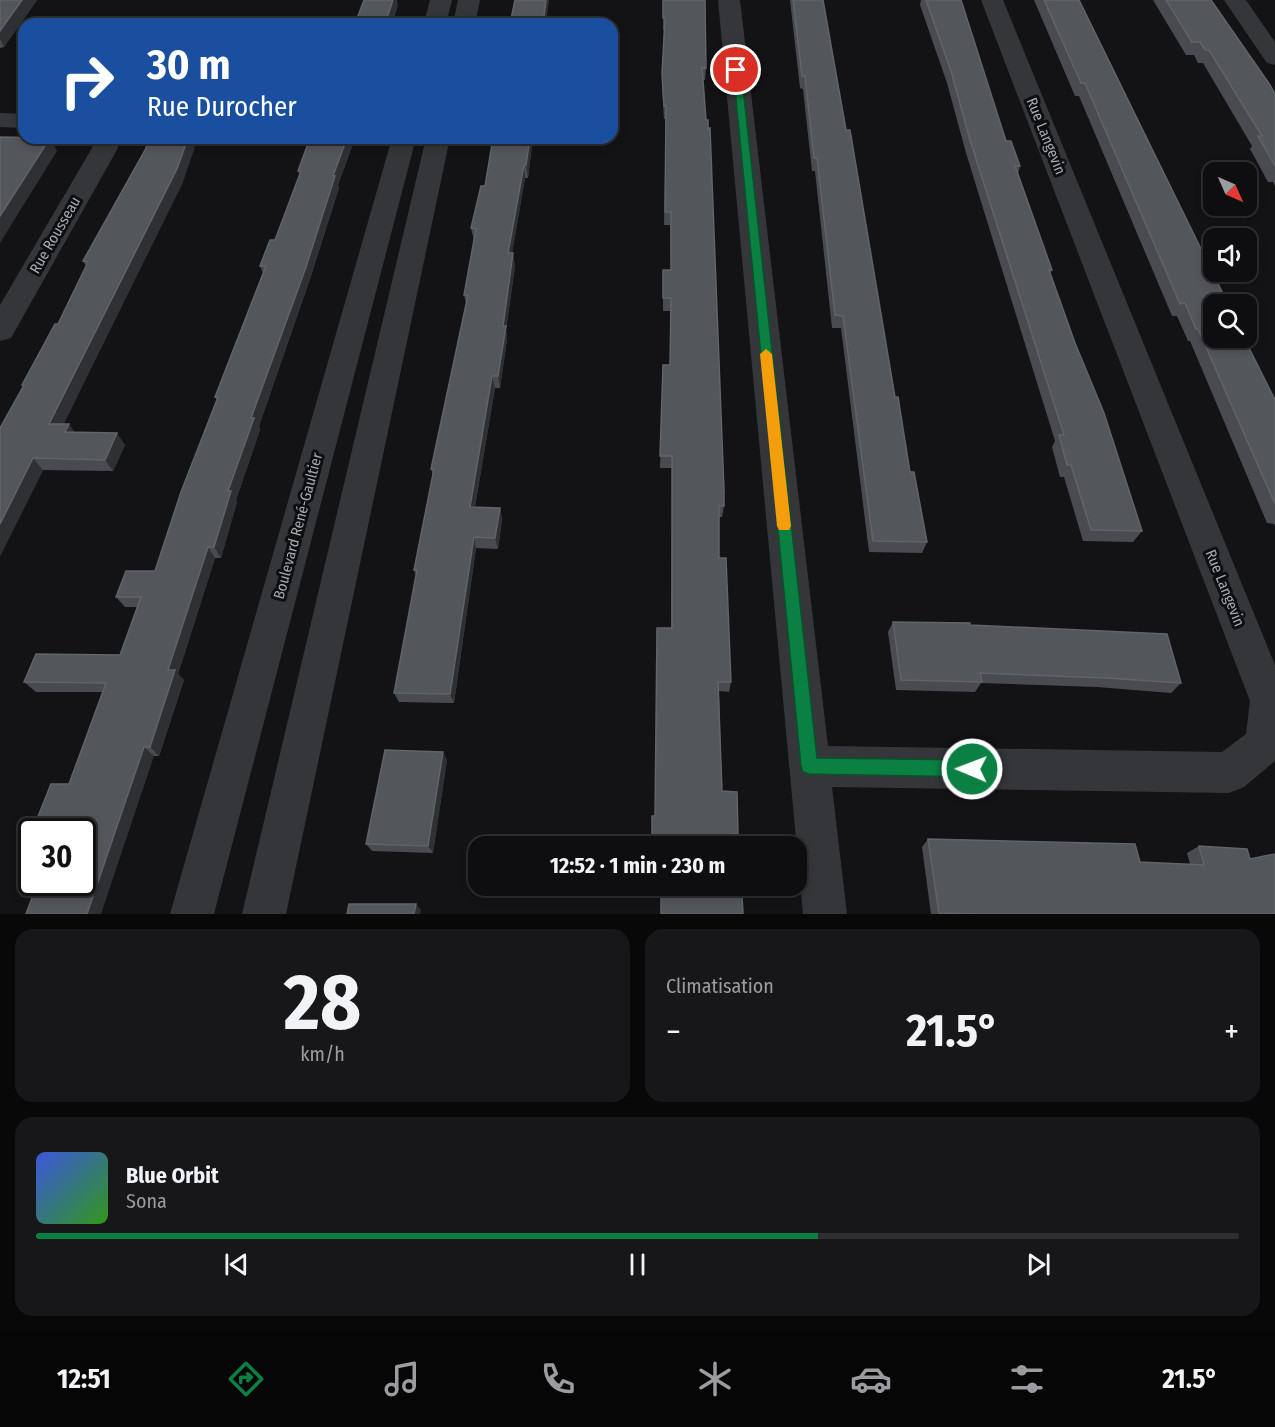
<!DOCTYPE html>
<html lang="fr">
<meta charset="utf-8">
<style>
:root{--surface:#0e0e10;--page:#171719;--text:#f1f3f6;--muted:#9b9c9f;--line:#2e2e30;--accent:#0b8043}
body{margin:0;font-family:"Fira Sans Condensed",sans-serif;background:var(--page);color:var(--text);height:100vh;display:flex;flex-direction:column;font-size:22px;white-space:nowrap}
*{box-sizing:border-box;margin:0}
p{font-size:20px;color:var(--muted)}
.icon{flex:none;width:33px;height:33px;fill:none;stroke:currentColor;stroke-width:2;stroke-linecap:round;stroke-linejoin:round}
.map{position:relative;height:914px;overflow:hidden}
.panel{display:flex;flex-direction:column;gap:15px;padding:15px;background:#080809;flex:1}
.panel>*{flex:none}
.banner{position:absolute;left:18px;top:18px;width:600px;height:126px;border-radius:18px;box-shadow:0 3px 9px #0003,0 0 0 2px var(--line);background:#1a4fa0;color:#fff;overflow:hidden}
.needle{width:39px;rotate:135deg}
.tools{position:absolute;left:1203px;top:162px;display:grid;gap:12px}
.tools a{display:grid;place-items:center;width:54px;height:54px;border-radius:12px;background:var(--surface);box-shadow:0 3px 9px #0003,0 0 0 2px var(--line);font-size:30px}
.speed{position:absolute;left:18px;top:818px;display:flex;gap:12px;font-size:30px;font-weight:700;text-align:center}
.speed>*{display:grid;place-content:center;width:78px;height:78px;border-radius:50%;background:var(--surface);box-shadow:0 3px 9px #0003,0 0 0 2px var(--line);line-height:1}
.speed .limit{border:3px solid #111;border-radius:9px;background:#fff;color:#111}
.pin{position:absolute;display:grid;place-items:center;width:51px;height:51px;color:#fff;margin:-26px;border:3px solid #fff;border-radius:50%;box-shadow:0 2px 6px #0007}
.me{position:absolute;width:66px;margin:-33px;rotate:271deg;stroke-linejoin:round;filter:drop-shadow(0 0 4px #0008)}
.turn{display:flex;align-items:center;gap:21px;height:126px;padding:0 30px;font-size:27px}
.turn .icon{width:78px;height:78px;stroke-width:2.5}
.turn b{display:block;font-size:42px;line-height:51px}
.big{font-size:45px;font-weight:700;line-height:1.1}
.panel .widget{flex:1;display:flex;flex-direction:column;justify-content:center;gap:9px;min-width:0;padding:0 21px;border-radius:18px;background:var(--page)}
.panel .dial{align-items:center;gap:0}
.dial b{font-size:78px;line-height:1}
.song{display:flex;align-items:center;gap:18px}
.cover{width:72px;height:72px;border-radius:9px;background:linear-gradient(135deg,hsl(230 70% 55%),hsl(110 70% 35%))}
.played{height:6px;border-radius:3px;background:linear-gradient(90deg,var(--accent) 65%,var(--line) 65%)}
.keys{display:flex;justify-content:space-around;direction:ltr}
.heat{display:flex;justify-content:space-between;align-items:center;font-size:33px;direction:ltr}
.panel .tiles{flex:1;display:grid;gap:15px;grid-template-columns:1fr 1fr}
.widget:last-child{grid-column:span 2}
.trip{position:absolute;left:468px;top:836px;width:339px;height:60px;border-radius:18px;background:var(--surface);box-shadow:0 3px 9px #0003,0 0 0 2px var(--line);font-weight:700;line-height:60px;text-align:center}
.menu{display:flex;height:96px;justify-content:space-around;align-items:center;background:#060606;color:var(--muted)}
.menu .icon{width:42px;height:42px}
.menu .selected{color:var(--accent)}
.menu b{font-size:27px;color:var(--text)}
.map>svg:first-child{display:block}
</style>
<div class="map">
<svg width="1275" height="914" viewBox="0 0 1275 914">
<rect width="100%" height="100%" fill="#131315"/>
<g fill="none" stroke-linecap="round" stroke-linejoin="round">
<path fill="#353639" fill-rule="evenodd" d="M 430,0 L 452,0 L 446,24 L 424,24 Z
M 458,0 L 480,0 L 475,24 L 453,24 Z
M 718,0 L 740,0 L 828,746 L 1222,752 L 1246,734 L 1250,701 L 981,0 L 1003,0 L 1275,665 L 1275,761 L 1244,787 L 1229,793 L 832,787 L 847,914 L 803,914 Z
M 1224,0 L 1246,0 L 1275,42 L 1275,65 L 1267,63 Z
M 0,113 L 24,114 L 24,128 L 0,127 Z
M 93,138 L 117,138 L 118,148 L 11,338 L 0,341 L 0,305 L 92,148 Z
M 392,138 L 416,138 L 214,914 L 170,914 Z
M 426,138 L 450,138 L 286,914 L 242,914 Z"/>
</g>
<path fill="#494b50" d="M 0,0 L 37,0 L 4,47 L 0,48 Z
M 515,0 L 546,24 L 511,24 L 511,19 Z
M 663,0 L 706,68 L 705,80 L 703,80 L 724,506 L 722,517 L 719,517 L 719,558 L 731,682 L 729,692 L 719,691 L 722,791 L 738,834 L 736,841 L 731,841 L 655,816 L 671,628 L 672,468 L 660,468 L 663,365 L 670,365 L 670,311 L 663,311 L 663,270 L 671,270 L 670,225 L 664,225 L 666,119 L 664,119 L 662,87 L 664,30 L 663,30 Z
M 790,0 L 823,0 L 895,397 L 910,472 L 927,542 L 922,553 L 869,552 L 841,328 L 832,328 L 815,171 L 812,171 L 803,89 L 800,88 Z
M 921,0 L 961,0 L 1006,141 L 1020,166 L 1018,174 L 1052,270 L 1050,274 L 1142,531 L 1133,542 L 1083,541 L 1064,477 L 1060,477 L 1052,447 L 1055,441 L 966,153 L 947,83 L 920,5 Z
M 1034,0 L 1079,0 L 1275,400 L 1275,526 L 1274,524 L 1267,523 L 1190,341 L 1188,341 L 1177,316 L 1172,316 L 1079,96 L 1075,96 Z
M 1153,0 L 1211,0 L 1275,94 L 1275,186 L 1273,182 L 1268,182 L 1250,149 L 1252,146 L 1203,63 L 1198,63 L 1194,55 L 1186,55 Z
M 310,138 L 355,138 L 338,185 L 339,188 L 310,279 L 259,426 L 260,430 L 236,500 L 237,502 L 221,558 L 215,558 L 178,674 L 184,680 L 159,756 L 154,756 L 82,831 L 46,831 L 35,824 L 69,784 L 103,692 L 36,692 L 24,682 L 120,655 L 137,607 L 125,607 L 116,597 L 155,571 L 217,400 L 215,397 L 263,273 L 260,266 L 275,240 L 300,175 L 298,171 Z
M 493,138 L 532,138 L 532,145 L 528,178 L 525,178 L 512,253 L 515,266 L 506,330 L 507,339 L 500,388 L 495,388 L 475,507 L 500,508 L 502,519 L 498,549 L 476,548 L 454,703 L 399,702 L 394,693 L 416,576 L 414,570 L 433,476 L 431,469 L 466,303 L 464,295 L 474,241 L 471,228 L 485,186 Z
M 183,182 L 63,424 L 69,424 L 74,432 L 125,445 L 113,471 L 43,470 L 0,556 L 0,428 L 23,387 L 22,385 L 58,324 L 86,266 L 83,261 Z
M 893,622 L 970,625 L 1181,683 L 1171,693 L 1097,687 L 981,683 L 975,692 L 896,690 L 888,632 Z
M 447,760 L 433,853 L 372,851 L 366,844 Z
M 928,839 L 1140,862 L 1190,864 L 1187,853 L 1199,846 L 1250,859 L 1275,914 L 931,914 L 922,847 Z"/>
<path fill="#2f3034" d="M 22,0 L 37,0 L 4,47 L 0,39 L 0,31 Z
M 393,0 L 397,0 L 398,6 L 392,24 L 385,24 Z
M 546,0 L 549,0 L 546,24 L 543,24 Z
M 50,138 L 57,151 L 0,243 L 0,216 Z
M 188,138 L 198,138 L 183,182 L 58,436 L 49,424 Z
M 347,138 L 355,138 L 338,185 L 339,188 L 310,279 L 259,426 L 260,430 L 236,500 L 237,502 L 221,558 L 214,547 L 228,491 L 251,418 L 333,176 Z
M 530,138 L 532,138 L 532,145 L 528,178 L 526,165 Z
M 524,165 L 525,178 L 510,266 L 508,253 Z
M 513,253 L 515,266 L 506,330 L 507,339 L 500,388 L 498,376 L 503,326 Z
M 492,376 L 495,388 L 473,518 L 470,507 Z
M 69,424 L 77,436 L 65,432 Z
M 117,433 L 125,445 L 113,471 L 105,460 Z
M 33,458 L 43,470 L 0,556 L 0,524 Z
M 500,508 L 502,519 L 498,549 L 495,538 Z
M 474,537 L 476,548 L 454,703 L 450,694 Z
M 208,547 L 215,558 L 178,674 L 184,680 L 159,756 L 150,747 L 168,670 Z
M 144,747 L 154,756 L 101,914 L 87,914 Z
M 443,752 L 447,760 L 433,853 L 428,846 Z
M 416,904 L 421,910 L 420,914 L 414,914 Z"/>
<path fill="#53565a" stroke="#606368" stroke-width="1.5" d="M 0,0 L 22,0 L 0,31 Z
M 364,0 L 393,0 L 385,24 L 355,24 Z
M 515,0 L 546,0 L 543,24 L 515,24 L 516,19 L 511,19 Z
M 663,0 L 705,0 L 706,68 L 702,67 L 706,120 L 708,120 L 708,129 L 710,128 L 724,491 L 724,506 L 719,506 L 719,558 L 726,558 L 731,682 L 718,682 L 722,791 L 737,792 L 738,834 L 731,834 L 731,846 L 652,846 L 652,816 L 655,816 L 657,628 L 672,628 L 672,456 L 660,456 L 663,365 L 670,365 L 671,298 L 663,298 L 663,270 L 671,270 L 671,212 L 665,212 L 666,106 L 664,106 L 662,74 L 665,18 L 663,18 Z
M 793,0 L 823,0 L 846,130 L 850,130 L 895,397 L 898,397 L 910,472 L 914,472 L 927,542 L 873,541 L 843,316 L 835,315 L 817,158 L 814,158 L 805,76 L 802,76 Z
M 926,0 L 961,0 L 1006,141 L 1011,141 L 1020,166 L 1015,166 L 1052,270 L 1049,270 L 1075,343 L 1104,413 L 1142,531 L 1091,530 L 1071,465 L 1067,465 L 1059,435 L 1064,435 L 970,140 L 951,71 Z
M 1044,0 L 1079,0 L 1228,304 L 1214,304 L 1214,338 L 1244,338 L 1275,400 L 1275,504 L 1198,329 L 1196,329 L 1185,303 L 1180,304 L 1085,83 L 1081,83 Z
M 1166,0 L 1211,0 L 1270,85 L 1275,94 L 1275,166 L 1258,136 L 1262,136 L 1209,50 L 1205,50 L 1200,42 L 1192,42 Z
M 0,137 L 50,138 L 0,216 Z
M 150,138 L 188,138 L 177,169 L 49,424 L 69,424 L 65,432 L 117,433 L 105,460 L 33,458 L 0,524 L 0,428 L 24,385 L 22,385 L 55,324 L 58,324 L 88,262 L 83,261 L 145,150 Z
M 310,138 L 347,138 L 333,176 L 335,176 L 306,267 L 251,418 L 254,418 L 228,491 L 231,491 L 214,547 L 208,547 L 168,670 L 175,670 L 150,747 L 144,747 L 87,914 L 26,914 L 38,882 L 82,882 L 82,831 L 57,831 L 59,826 L 35,824 L 51,784 L 69,784 L 106,683 L 24,682 L 36,654 L 120,655 L 141,597 L 116,597 L 126,571 L 155,571 L 181,492 L 218,397 L 215,397 L 266,266 L 260,266 L 270,240 L 275,240 L 301,171 L 298,171 Z
M 493,138 L 530,138 L 526,165 L 524,165 L 508,253 L 513,253 L 503,326 L 506,326 L 498,376 L 492,376 L 470,507 L 500,508 L 495,538 L 474,537 L 450,694 L 394,693 L 417,570 L 414,570 L 434,469 L 431,469 L 468,295 L 464,295 L 476,229 L 471,228 L 481,186 L 485,186 Z
M 893,622 L 970,623 L 970,625 L 1167,634 L 1181,683 L 1106,678 L 980,673 L 982,682 L 901,680 Z
M 385,750 L 443,752 L 428,846 L 366,844 Z
M 928,839 L 1135,844 L 1140,862 L 1204,865 L 1199,846 L 1247,849 L 1250,859 L 1275,854 L 1275,914 L 983,914 L 939,913 Z
M 661,885 L 732,885 L 732,894 L 742,895 L 743,914 L 661,914 Z
M 349,904 L 416,904 L 414,914 L 347,914 Z"/>
<path fill="#0b8043" stroke="#07532c" stroke-width="1.5" d="M 733,68 L 741,70 L 817,758 L 972,760 L 978,763 L 981,769 L 978,775 L 972,777 L 809,774 L 803,772 L 801,766 Z"/>
<path fill="#f59e0b" d="M 766,349 L 772,354 L 791,526 L 789,530 L 779,530 L 777,526 L 760,354 Z"/>
<g text-anchor="middle" stroke-width="6" stroke-linejoin="round" paint-order="stroke">
<g font-size="15" fill="#a6abb4" stroke="#0e0e10">
<text transform="translate(1046 136) rotate(68)" y="5">Rue Langevin</text>
<text transform="translate(55 235) rotate(-60)" y="5">Rue Rousseau</text>
<text transform="translate(298 526) rotate(-75)" y="5">Boulevard René-Gaultier</text>
<text transform="translate(1225 588) rotate(68)" y="5">Rue Langevin</text>
</g>
</g>
</svg>
<div class="tools">
<a><svg class="needle" viewBox="-14 -14 28 28"><path d="M0-13l5 13h-10z" fill="#e53935"/><path d="M0 13l5-13h-10z" fill="#9b9c9f"/></svg></a>
<a><svg class="icon" aria-label="sound" viewBox="0 0 24 24"><path d="M4 9h4l5-4v14l-5-4H4zM17 9q2 3 0 6"/></svg></a>
<a><svg class="icon" aria-label="search" viewBox="0 0 24 24"><circle cx="10" cy="10" r="6"/><path d="M15 15l6 6"/></svg></a>
</div>
<div class="speed"><div class="limit">30</div></div>
<div class="pin" style="left:736px;top:70px;background:#d93025"><svg class="icon" aria-label="arrive" viewBox="0 0 24 24"><path d="M6 21V4h12l-3 4 3 4H6"/></svg></div>
<svg class="me" style="left:972px;top:769px" viewBox="-20 -20 40 40"><circle r="17" fill="#0b8043" stroke="#fff" stroke-width="3"/><path d="M0-11L8 9 0 5-8 9z" fill="#fff"/></svg>
<div class="trip">12:52 · 1 min · 230 m</div>
<div class="banner">
<div class="turn"><svg class="icon" aria-label="right" viewBox="0 0 24 24"><path d="M7 20v-9h11M14 6l5 5-5 5"/></svg><div><b>30 m</b>Rue Durocher</div></div>
</div>
</div>
<section class="panel">
<div class="tiles">
<div class="widget dial"><b>28</b><p>km/h</p></div>
<div class="widget"><p>Climatisation</p>
<div class="heat"><a>−</a><b class="big">21.5°</b><a>+</a></div>
</div>
<div class="widget">
<div class="song"><i class="cover"></i><div><b>Blue Orbit</b><p>Sona</p></div></div>
<div class="played"></div>
<div class="keys"><svg class="icon" aria-label="previous" viewBox="0 0 24 24"><path d="M18 5L8 12l10 7zM5 5v14"/></svg><svg class="icon" aria-label="pause" viewBox="0 0 24 24"><path d="M8 5v14M16 5v14"/></svg><svg class="icon" aria-label="next" viewBox="0 0 24 24"><path d="M6 5l10 7-10 7zM19 5v14"/></svg></div>
</div>
</div>
</section>
<nav class="menu">
<b>12:51</b>
<svg class="icon selected" aria-label="directions" viewBox="0 0 24 24"><path d="M12 3l9 9-9 9-9-9zM9 14v-3h6M13 9l2 2-2 2"/></svg>
<svg class="icon" aria-label="music" viewBox="0 0 24 24"><path d="M9 18V5l10-2v13"/><circle cx="6" cy="18" r="3"/><circle cx="16" cy="16" r="3"/></svg>
<svg class="icon" aria-label="phone" viewBox="0 0 24 24"><path d="M5 4h4l2 5-3 2q2 4 5 5l2-3 5 2v4C11 20 4 13 5 4z"/></svg>
<svg class="icon" aria-label="climate" viewBox="0 0 24 24"><path d="M12 3v18M4 7l16 10M4 17L20 7"/></svg>
<svg class="icon" aria-label="car" viewBox="0 0 24 24"><path d="M5 17H2v-5l4-1 3-4h7l3 4 3 1v5h-3M9 17h6M6 11h13"/><circle cx="7" cy="17" r="2"/><circle cx="17" cy="17" r="2"/></svg>
<svg class="icon" aria-label="filters" viewBox="0 0 24 24"><path d="M4 7h16M4 17h16"/><circle cx="9" cy="7" r="2"/><circle cx="15" cy="17" r="2"/></svg>
<b>21.5°</b>
</nav>
